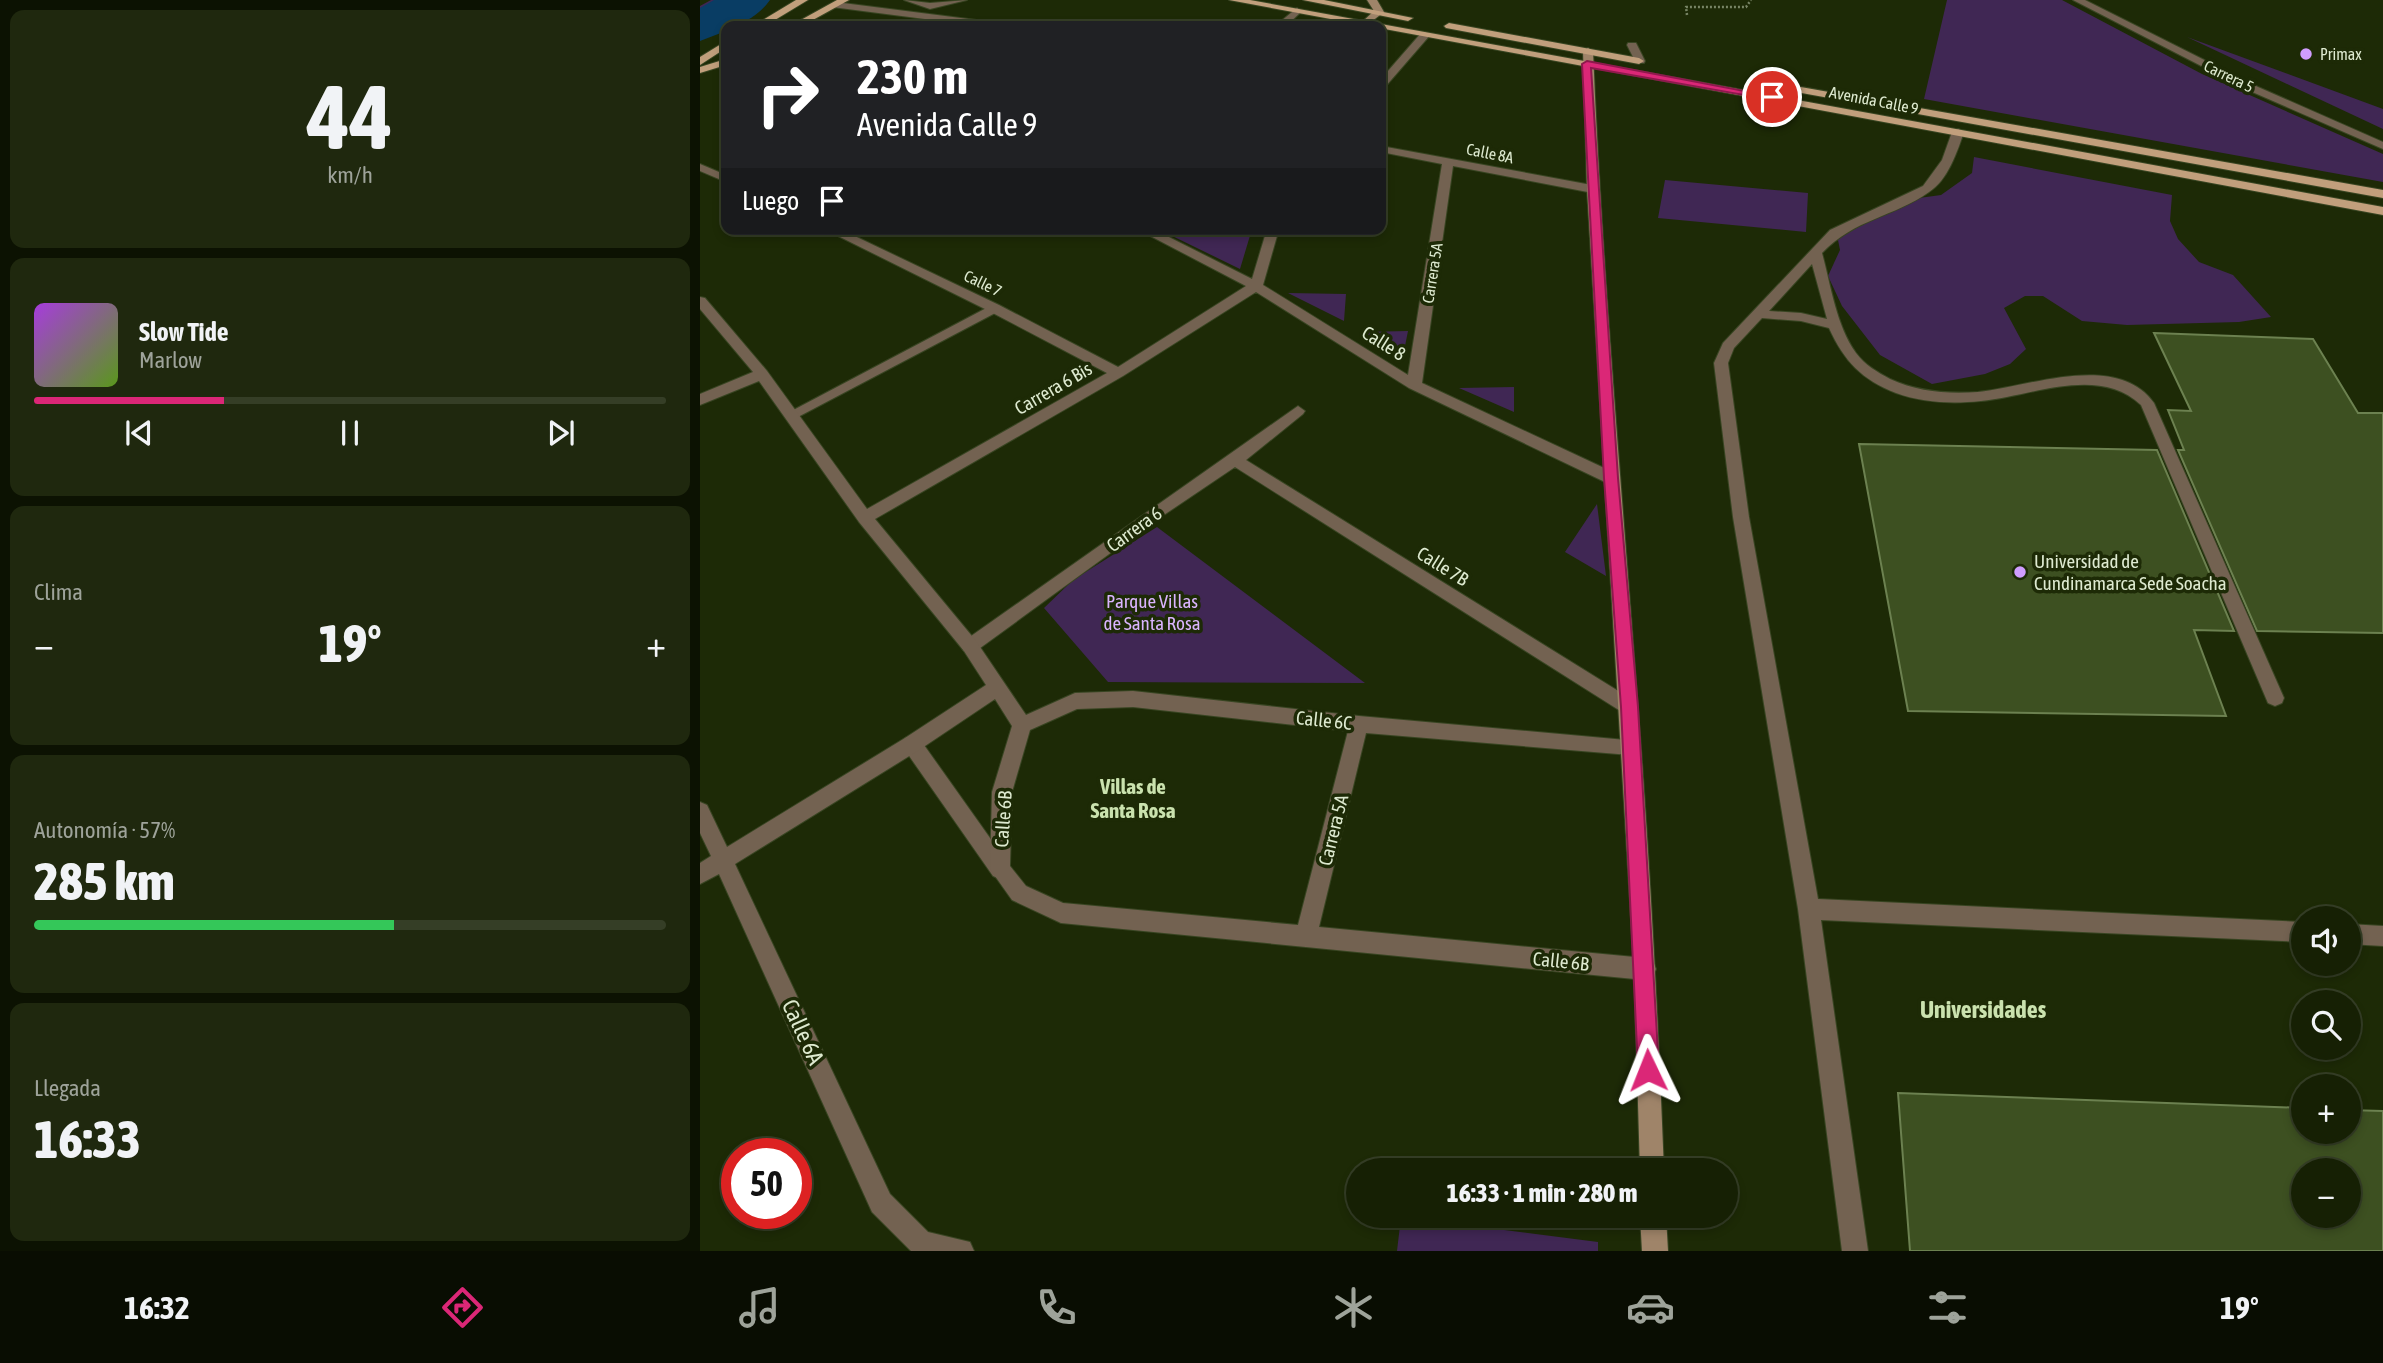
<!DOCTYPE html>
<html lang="es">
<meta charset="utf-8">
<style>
:root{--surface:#162004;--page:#1f280e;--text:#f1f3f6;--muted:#9ea39a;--line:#353e26;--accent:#db2777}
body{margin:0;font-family:"Asap Condensed",sans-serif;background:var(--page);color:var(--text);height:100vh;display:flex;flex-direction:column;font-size:26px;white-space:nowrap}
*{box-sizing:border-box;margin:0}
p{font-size:23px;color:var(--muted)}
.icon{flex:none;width:38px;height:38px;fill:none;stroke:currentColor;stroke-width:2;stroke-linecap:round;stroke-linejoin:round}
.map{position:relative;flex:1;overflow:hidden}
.panel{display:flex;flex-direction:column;gap:10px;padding:10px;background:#0c1202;width:700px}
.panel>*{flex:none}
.guide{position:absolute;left:21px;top:21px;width:665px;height:214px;border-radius:14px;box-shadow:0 4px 10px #0003,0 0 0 2px var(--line);background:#202124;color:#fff;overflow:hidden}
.tools{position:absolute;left:1591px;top:906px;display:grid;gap:14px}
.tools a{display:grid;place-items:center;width:70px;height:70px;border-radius:50%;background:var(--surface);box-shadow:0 4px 10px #0003,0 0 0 2px var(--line);font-size:35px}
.speed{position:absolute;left:21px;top:1138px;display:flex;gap:14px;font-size:35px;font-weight:700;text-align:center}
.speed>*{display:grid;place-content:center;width:91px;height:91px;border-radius:50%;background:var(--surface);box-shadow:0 4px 10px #0003,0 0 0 2px var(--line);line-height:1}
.speed .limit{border:10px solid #d22;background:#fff;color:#111}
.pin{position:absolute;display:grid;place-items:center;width:60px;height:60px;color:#fff;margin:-30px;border:4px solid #fff;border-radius:50%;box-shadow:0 2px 7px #0007}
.me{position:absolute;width:77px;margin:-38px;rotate:358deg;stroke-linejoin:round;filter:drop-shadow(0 0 5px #0008)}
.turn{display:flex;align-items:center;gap:24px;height:147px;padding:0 21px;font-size:32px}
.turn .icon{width:91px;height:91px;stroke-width:2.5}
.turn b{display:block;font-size:49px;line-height:60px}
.then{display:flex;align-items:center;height:66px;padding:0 21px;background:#0003;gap:14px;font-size:26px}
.big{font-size:52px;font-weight:800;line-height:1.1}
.panel .widget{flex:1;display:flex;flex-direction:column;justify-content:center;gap:10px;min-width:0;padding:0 24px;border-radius:14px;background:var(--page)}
.panel .dial{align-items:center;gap:0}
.dial b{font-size:91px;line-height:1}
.song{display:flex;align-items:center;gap:21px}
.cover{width:84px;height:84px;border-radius:10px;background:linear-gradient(135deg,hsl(280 70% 55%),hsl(90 70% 35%))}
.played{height:7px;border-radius:4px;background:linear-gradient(90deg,var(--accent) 30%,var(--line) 30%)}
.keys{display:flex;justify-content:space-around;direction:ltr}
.heat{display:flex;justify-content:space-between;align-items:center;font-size:38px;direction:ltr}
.charge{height:10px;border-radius:5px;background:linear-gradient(90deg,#34c759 57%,var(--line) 0)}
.trip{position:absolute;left:646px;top:1158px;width:392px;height:70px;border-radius:35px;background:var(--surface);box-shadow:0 4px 10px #0003,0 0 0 2px var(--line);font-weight:800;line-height:70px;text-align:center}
.dock{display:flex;height:112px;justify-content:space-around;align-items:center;background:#090d02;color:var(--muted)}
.dock .icon{width:49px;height:49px}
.dock .current{color:var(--accent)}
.dock b{font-size:32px;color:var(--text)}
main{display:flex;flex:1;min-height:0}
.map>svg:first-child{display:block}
</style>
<main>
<section class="panel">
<div class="widget dial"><b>44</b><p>km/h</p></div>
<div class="widget">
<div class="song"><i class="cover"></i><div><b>Slow Tide</b><p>Marlow</p></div></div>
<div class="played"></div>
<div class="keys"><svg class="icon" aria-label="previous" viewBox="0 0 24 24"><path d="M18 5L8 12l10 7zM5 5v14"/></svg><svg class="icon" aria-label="pause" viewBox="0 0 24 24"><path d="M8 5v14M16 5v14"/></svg><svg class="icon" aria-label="next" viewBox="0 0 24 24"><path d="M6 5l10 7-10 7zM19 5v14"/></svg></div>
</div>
<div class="widget"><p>Clima</p>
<div class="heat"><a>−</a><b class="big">19°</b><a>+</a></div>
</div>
<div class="widget"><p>Autonomía · 57%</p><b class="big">285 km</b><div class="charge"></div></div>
<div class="widget"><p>Llegada</p><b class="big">16:33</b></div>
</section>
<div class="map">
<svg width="1683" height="1251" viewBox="0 0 1683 1251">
<rect width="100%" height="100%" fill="#1d2a06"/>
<path fill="#402754" d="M 11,0 L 67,0 L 0,39 L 0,6 Z
M 1247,0 L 1362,0 L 1502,74 L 1683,154 L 1683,182 L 1224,99 Z
M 1487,37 L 1683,109 L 1683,129 Z
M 1274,157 L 1472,195 L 1470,221 L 1478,239 L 1499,262 L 1533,275 L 1571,317 L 1539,322 L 1427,325 L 1382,321 L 1343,296 L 1325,296 L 1304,308 L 1326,349 L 1310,364 L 1285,374 L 1232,384 L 1180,355 L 1142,306 L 1128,276 L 1140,250 L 1137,235 L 1219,198 L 1241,195 L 1272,173 Z
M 965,180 L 1108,193 L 1106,232 L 958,218 Z
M 458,229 L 552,229 L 540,269 Z
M 588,293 L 646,294 L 644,321 Z
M 708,331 L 703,356 L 662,332 Z
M 814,387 L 814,412 L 759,388 Z
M 897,504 L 906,576 L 865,552 Z
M 457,527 L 665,683 L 408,682 L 344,608 L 373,580 Z
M 701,1217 L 898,1242 L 898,1251 L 697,1251 Z"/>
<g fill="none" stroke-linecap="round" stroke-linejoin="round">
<path fill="#093d64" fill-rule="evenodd" d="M 14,0 L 70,0 C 61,13 43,26 26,26 L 26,31 L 0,41 L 0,8 Z"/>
</g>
<path fill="#3d5021" stroke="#6c8150" stroke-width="2" fill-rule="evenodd" d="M 1454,333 L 1613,339 L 1658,413 L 1683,413 L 1683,633 L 1557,631 L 1478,450 L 1484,450 L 1468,410 L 1491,411 Z
M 1159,444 L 1457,450 L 1534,631 L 1494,630 L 1526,716 L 1208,711 Z
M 1198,1093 L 1603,1108 L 1603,1132 L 1648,1132 L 1648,1110 L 1683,1111 L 1683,1251 L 1210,1251 ZM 1603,1171 L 1648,1171 L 1648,1216 L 1603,1216 Z"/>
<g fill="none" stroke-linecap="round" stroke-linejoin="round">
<g stroke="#384522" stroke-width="2">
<path id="service" d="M 204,0 L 230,3 L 267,0 L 230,9 Z
M 135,2 L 300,23 L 305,26 L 279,26 L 132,7 L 130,5 Z
M 928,43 L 936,43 L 945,61 L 944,63 L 936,63 L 927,45 Z
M 1258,129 L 1264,132 C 1257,152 1248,180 1229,192 C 1194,217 1154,219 1122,253 C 1131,286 1136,325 1156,353 C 1165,365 1177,372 1190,379 C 1218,392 1247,394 1278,392 C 1329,387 1417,351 1454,403 L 1584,698 L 1582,703 L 1575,706 L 1568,703 L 1441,405 C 1398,365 1332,396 1281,401 C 1252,404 1224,403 1196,393 C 1162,380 1144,361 1129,328 L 1101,321 L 1062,318 L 1034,348 L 1028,363 L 1049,517 L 1118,899 L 1603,922 L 1603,942 L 1121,920 L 1168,1251 L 1142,1251 L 1098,909 L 1033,517 L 1014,363 L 1023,343 L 1130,230 L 1223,186 L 1242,160 L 1252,132 ZM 1112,264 L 1127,319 L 1101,313 L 1069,311 Z
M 294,304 L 301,308 L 299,311 L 96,418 L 86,418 L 84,415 Z
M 598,406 L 605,411 L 603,414 L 546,460 L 936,702 L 938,707 L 936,712 L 929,715 L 922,712 L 535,467 L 449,525 L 276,651 L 264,651 L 261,646 L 264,641 Z
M 212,736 L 219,738 L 307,862 L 310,869 L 307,876 L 300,879 L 293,876 L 205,750 L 202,744 L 205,738 Z
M 1648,924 L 1683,926 L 1683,946 L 1648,944 Z"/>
</g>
<g stroke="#384522" stroke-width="2">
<path id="minor" d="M 1373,0 L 1385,0 L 1558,87 L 1683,142 L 1683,149 L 1550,91 Z
M 597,8 L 602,11 L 586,26 L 575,26 Z
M 722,32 L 731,34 L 685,87 L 681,88 L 681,79 Z
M 681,146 L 897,186 L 899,189 L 893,193 L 753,166 L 722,383 L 917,474 L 919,478 L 917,482 L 905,482 L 709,388 L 556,292 L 423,376 L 175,519 L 276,641 L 326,715 L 375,693 L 433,691 L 659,716 L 937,741 L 940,747 L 937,753 L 930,755 L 666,733 L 619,927 L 945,958 L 953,961 L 956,969 L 953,977 L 945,980 L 361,923 L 312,900 L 290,869 L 292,792 L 312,726 L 295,699 L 219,750 L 35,864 L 190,1194 L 228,1232 L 270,1242 L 274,1251 L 211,1251 L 172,1212 L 19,874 L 0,884 L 0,863 L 11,856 L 0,833 L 0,802 L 7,805 L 27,847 L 205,738 L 286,685 L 264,651 L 159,522 L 59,381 L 0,405 L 0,394 L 53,372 L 0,309 L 0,297 L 5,298 L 67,371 L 167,509 L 407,373 L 289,311 L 124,229 L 140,229 L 299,305 L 418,367 L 546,286 L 437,229 L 453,229 L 552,279 L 567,229 L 579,229 L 563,285 L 708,375 L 742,164 L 681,152 ZM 433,707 L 648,731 L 598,925 L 363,903 L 326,886 L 310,866 L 312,792 L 330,730 L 377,709 Z
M 0,164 L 26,175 L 26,182 L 0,171 Z"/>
</g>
<g stroke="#384522" stroke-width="2">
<path id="secondary" d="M 667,0 L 677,0 L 684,12 L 667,25 L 662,22 L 674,11 Z
M 888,48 L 893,51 C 902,271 922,490 938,709 C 950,863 958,1017 964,1171 L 940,1171 L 934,969 L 887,189 L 883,51 Z
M 940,1216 L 966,1216 L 968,1251 L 942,1251 Z"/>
</g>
<g stroke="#384522" stroke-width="2">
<path id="primary" d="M 96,0 L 108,0 L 65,26 L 53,26 Z
M 137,0 L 149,0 L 102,26 L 90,26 Z
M 529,0 L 550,0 L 1683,207 L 1683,215 Z
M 603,0 L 624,0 L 713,18 L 708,21 Z
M 749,23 L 939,58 L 944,61 L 939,64 L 746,28 L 744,26 Z
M 26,41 L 26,48 L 0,65 L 0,57 Z
M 26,59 L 26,65 L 0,73 L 0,67 Z
M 1073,82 L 1683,190 L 1683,198 L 1069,87 L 1069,83 Z"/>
</g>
<path stroke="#778464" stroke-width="2.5" stroke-dasharray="2 2" stroke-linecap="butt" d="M 987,15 L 986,7 L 1046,7 L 1051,0"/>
<use href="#service" fill="#736251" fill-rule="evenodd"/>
<use href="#minor" fill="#736251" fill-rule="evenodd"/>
<use href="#secondary" fill="#9f8469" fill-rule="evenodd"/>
<use href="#primary" fill="#c19f7c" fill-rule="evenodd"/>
</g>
<path fill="#db2777" stroke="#8e194d" stroke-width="2" d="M 887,61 L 1076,97 L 1072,100 L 891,68 L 918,478 L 938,707 L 959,1070 L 956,1078 L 948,1081 L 941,1078 L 938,1070 L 921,707 L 904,478 L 882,64 Z"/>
<g fill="#d09dfe" stroke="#1d2a06" stroke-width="2.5">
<circle cx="1606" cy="54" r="7"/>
<circle cx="1320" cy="572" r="7"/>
</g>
<g text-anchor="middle" stroke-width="7" stroke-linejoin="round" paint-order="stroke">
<g font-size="16" fill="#deead0" stroke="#1d2a06" text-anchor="start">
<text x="1620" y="60">Primax</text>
</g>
<g font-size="16" fill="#deead0" stroke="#1d2a06">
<text transform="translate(1529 76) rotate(26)" y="6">Carrera 5</text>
<text transform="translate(1174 100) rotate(11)" y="6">Avenida Calle 9</text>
<text transform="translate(790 153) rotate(11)" y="6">Calle 8A</text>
<text transform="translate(732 273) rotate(-81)" y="6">Carrera 5A</text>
<text transform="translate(283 283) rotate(26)" y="6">Calle 7</text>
</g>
<g font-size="19" fill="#deead0" stroke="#1d2a06">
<text transform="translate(684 343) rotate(32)" y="7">Calle 8</text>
<text transform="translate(353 388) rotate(-30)" y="7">Carrera 6 Bis</text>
<text transform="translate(434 529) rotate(-36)" y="7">Carrera 6</text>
<text transform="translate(743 566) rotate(32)" y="7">Calle 7B</text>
<text transform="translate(624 720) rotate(6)" y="7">Calle 6C</text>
<text transform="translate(303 819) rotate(-86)" y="7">Calle 6B</text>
<text transform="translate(633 830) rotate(-76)" y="7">Carrera 5A</text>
<text transform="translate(861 961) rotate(6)" y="7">Calle 6B</text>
</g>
<g font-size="19" fill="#deead0" stroke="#1d2a06" text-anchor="start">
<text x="1334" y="568">Universidad de<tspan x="1334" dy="22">Cundinamarca Sede Soacha</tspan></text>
</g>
<g font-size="19" fill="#dab4fe" stroke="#1d2a06">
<text x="452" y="608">Parque Villas<tspan x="452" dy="22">de Santa Rosa</tspan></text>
</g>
<g font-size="21" font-weight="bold" fill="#cae2ae" stroke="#1d2a06">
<text x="433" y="794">Villas de<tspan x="433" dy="24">Santa Rosa</tspan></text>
</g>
<g font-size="23" fill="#deead0" stroke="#1d2a06">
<text transform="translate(103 1032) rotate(65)" y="8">Calle 6A</text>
</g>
<g font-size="24" font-weight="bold" fill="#cae2ae" stroke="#1d2a06">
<text x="1283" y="1018">Universidades</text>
</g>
</g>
</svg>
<div class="tools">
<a><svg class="icon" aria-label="sound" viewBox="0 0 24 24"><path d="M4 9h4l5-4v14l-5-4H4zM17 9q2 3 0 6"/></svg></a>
<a><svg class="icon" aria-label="search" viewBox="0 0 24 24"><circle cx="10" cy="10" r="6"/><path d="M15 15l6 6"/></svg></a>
<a>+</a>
<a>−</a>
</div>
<div class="speed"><div class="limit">50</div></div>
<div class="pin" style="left:1072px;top:97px;background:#d93025"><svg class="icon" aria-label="arrive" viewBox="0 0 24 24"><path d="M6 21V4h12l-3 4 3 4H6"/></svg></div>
<svg class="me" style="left:948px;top:1070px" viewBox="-20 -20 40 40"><path d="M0-17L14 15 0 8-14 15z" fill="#db2777" stroke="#fff" stroke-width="4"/></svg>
<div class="trip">16:33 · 1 min · 280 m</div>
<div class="guide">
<div class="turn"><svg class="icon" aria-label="right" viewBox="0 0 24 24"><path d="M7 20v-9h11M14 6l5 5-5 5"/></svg><div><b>230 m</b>Avenida Calle 9</div></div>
<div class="then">Luego<svg class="icon" aria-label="arrive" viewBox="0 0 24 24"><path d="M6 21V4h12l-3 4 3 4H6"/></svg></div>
</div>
</div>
</main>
<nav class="dock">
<b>16:32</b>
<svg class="icon current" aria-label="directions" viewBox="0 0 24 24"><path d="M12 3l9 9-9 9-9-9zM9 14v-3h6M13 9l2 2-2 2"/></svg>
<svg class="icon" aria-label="music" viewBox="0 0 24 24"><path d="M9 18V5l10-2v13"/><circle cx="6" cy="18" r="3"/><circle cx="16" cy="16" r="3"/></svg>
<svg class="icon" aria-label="phone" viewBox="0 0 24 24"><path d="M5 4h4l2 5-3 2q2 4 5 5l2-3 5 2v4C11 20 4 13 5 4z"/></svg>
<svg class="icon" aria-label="climate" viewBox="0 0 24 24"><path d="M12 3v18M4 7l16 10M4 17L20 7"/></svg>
<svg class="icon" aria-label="car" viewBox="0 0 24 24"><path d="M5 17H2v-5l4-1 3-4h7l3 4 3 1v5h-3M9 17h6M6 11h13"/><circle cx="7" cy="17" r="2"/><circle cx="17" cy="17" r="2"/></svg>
<svg class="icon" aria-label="filters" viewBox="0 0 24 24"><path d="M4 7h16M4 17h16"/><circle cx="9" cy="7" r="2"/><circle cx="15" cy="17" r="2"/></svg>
<b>19°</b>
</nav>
